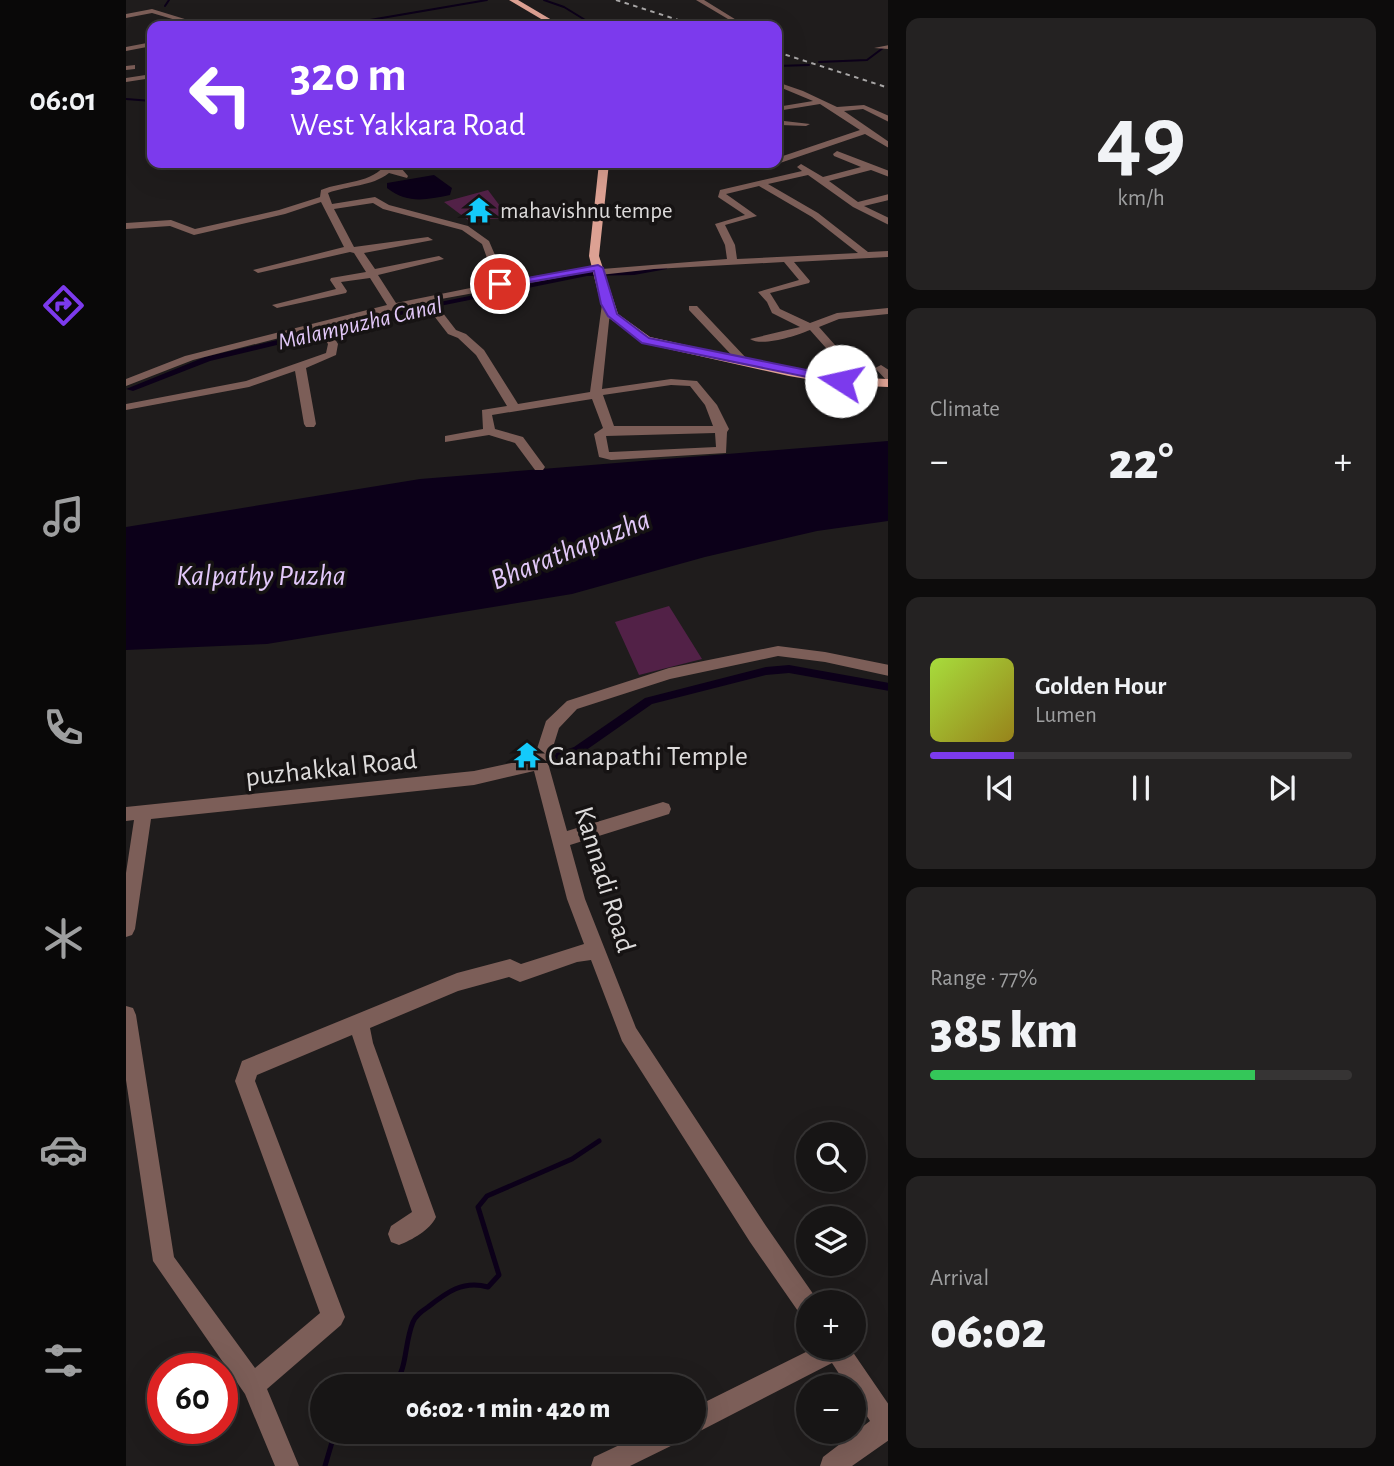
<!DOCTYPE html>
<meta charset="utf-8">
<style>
:root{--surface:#171515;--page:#242222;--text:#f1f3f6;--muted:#9e9fa0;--line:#363434;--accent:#7c3aed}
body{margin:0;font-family:"Alegreya Sans",sans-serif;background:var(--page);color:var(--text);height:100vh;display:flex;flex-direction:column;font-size:26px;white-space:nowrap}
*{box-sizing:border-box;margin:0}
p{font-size:23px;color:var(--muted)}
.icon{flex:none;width:38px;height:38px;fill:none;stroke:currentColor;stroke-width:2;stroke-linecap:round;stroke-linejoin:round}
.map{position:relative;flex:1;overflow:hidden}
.drawer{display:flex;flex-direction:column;gap:18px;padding:18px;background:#0d0c0c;width:506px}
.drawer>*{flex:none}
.hud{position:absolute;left:21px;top:21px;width:635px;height:147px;border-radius:14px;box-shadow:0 7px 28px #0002,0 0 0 2px var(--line);background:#7c3aed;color:#fff;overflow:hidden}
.tools{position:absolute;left:670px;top:1122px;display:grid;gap:14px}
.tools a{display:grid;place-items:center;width:70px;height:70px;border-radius:50%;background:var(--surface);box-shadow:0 7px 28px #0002,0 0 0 2px var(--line);font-size:35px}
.speed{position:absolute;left:21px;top:1353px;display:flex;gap:14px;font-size:35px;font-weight:700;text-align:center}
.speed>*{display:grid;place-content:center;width:91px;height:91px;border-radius:50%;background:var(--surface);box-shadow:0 7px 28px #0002,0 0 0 2px var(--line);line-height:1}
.speed .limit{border:10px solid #d22;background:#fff;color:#111}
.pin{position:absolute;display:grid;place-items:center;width:60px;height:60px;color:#fff;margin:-30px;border:4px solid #fff;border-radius:50%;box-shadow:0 2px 7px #0007}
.me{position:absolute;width:77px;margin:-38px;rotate:280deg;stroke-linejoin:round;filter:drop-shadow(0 0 5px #0008)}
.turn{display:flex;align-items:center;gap:24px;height:147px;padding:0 28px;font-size:32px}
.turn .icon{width:91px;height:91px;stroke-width:2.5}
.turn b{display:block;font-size:49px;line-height:60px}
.big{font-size:52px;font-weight:800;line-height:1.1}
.drawer .widget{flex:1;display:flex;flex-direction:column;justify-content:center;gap:10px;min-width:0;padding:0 24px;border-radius:14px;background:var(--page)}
.drawer .dial{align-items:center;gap:0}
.dial b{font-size:91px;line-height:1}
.song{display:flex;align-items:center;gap:21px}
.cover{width:84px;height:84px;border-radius:10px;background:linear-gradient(135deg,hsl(80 70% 55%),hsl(50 70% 35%))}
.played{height:7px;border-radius:4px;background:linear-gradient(90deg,var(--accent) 20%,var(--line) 20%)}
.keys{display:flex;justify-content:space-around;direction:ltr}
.heat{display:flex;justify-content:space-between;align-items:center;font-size:38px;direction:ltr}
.charge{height:10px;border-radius:5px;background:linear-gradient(90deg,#34c759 77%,var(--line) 0)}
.trip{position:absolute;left:184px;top:1374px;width:396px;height:70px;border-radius:35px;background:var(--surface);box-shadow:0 7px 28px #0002,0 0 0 2px var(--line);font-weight:800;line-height:70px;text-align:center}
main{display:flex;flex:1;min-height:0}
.dock{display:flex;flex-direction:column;width:126px;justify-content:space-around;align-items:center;background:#090808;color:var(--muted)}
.dock .icon{width:49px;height:49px}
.dock .active{color:var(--accent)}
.dock b{font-size:32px;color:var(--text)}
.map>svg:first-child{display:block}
</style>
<main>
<nav class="dock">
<b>06:01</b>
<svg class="icon active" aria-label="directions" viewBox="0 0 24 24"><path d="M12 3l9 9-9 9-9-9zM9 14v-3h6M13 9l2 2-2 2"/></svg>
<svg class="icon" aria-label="music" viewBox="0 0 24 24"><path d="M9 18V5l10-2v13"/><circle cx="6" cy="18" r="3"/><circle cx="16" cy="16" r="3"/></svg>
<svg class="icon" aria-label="phone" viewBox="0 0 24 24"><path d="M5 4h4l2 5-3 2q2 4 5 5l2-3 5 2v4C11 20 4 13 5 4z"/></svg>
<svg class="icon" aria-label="climate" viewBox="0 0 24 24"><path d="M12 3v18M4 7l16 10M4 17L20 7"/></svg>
<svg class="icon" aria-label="car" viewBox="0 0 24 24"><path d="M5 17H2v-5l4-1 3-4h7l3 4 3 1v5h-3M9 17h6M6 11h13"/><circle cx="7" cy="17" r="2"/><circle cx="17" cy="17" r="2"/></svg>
<svg class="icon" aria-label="filters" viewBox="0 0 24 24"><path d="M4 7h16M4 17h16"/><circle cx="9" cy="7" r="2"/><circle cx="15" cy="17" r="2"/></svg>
</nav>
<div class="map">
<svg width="763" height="1466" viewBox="0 0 763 1466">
<rect width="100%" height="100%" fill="#1f1c1c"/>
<path fill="#0c0019" d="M 308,175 L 326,188 L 324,195 C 299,200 282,204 261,188 L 261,183 Z
M 762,441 L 762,521 L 691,531 L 579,557 L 446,594 L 141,644 L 0,650 L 0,527 L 294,479 Z"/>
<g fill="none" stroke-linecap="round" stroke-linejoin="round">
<path stroke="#0c0019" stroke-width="2" d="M 418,0 L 438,7 L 469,26
M 39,6 L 43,0
M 209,26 L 361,0
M 693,62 L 741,60 L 757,48
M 651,66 L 683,65
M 0,99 L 26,101"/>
<path stroke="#0c0019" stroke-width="5" d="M 268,1386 C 282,1366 278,1344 287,1322 C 290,1315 296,1311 302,1307 C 321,1292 337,1280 362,1287 L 373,1275 L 352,1207 L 361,1196 L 446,1159 L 473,1141
M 199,1466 L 209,1432"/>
<path fill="#0c0019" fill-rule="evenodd" d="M 539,266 L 541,267 L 541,269 L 508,275 L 461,276 L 304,308 L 84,361 L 7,391 L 0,389 L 79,357 L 304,304 L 461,272 L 508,271 Z
M 663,665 L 763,683 L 763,691 L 663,673 L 640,675 L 526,704 L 456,753 L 434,760 L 430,759 L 429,756 L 430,753 L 448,747 L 519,698 L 640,667 Z"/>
</g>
<path fill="#522147" d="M 362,190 L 383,218 L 342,220 L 318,202 Z
M 543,606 L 576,659 L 513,675 L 489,622 Z"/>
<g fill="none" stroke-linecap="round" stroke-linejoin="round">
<path fill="#7c5e58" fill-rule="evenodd" d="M 570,0 L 578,0 L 612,21 L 607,22 Z
M 26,9 L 62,20 L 63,21 L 60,23 L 26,13 L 0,18 L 0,14 Z
M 26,42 L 26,46 L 0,51 L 0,47 Z
M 763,45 L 763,49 L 748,48 Z
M 9,65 L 9,69 L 0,70 L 0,66 Z
M 26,74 L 26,78 L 0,82 L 0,78 Z
M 651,82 L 677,91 L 711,107 L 738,105 L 763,116 L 763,122 L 737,109 L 718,111 L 763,142 L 763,148 L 739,134 L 654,163 L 617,170 L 616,168 L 620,165 L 651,163 L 651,158 L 734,130 L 694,104 L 651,111 L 651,107 L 687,101 L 651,86 Z
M 658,121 L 684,124 L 680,126 L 655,125 Z
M 711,151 L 763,171 L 763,177 L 745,170 L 703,181 L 732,202 L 763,194 L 763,200 L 738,206 L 763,218 L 763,225 L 727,207 L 682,175 L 642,184 L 692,213 L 742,252 L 763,251 L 763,257 L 668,262 L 684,281 L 683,283 L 644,293 L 654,309 L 684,323 L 711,313 L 763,308 L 763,314 L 713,319 L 693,327 L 740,380 L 740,384 L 732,384 L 684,330 C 670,336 636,347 624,339 L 674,327 L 646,313 L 641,302 L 632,292 L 673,280 L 658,262 L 528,269 L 474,275 L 469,271 L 304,301 L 313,308 L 330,330 L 340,334 L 358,350 L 392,404 L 464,392 L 476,304 L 485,302 L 476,389 L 545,379 L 571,381 L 591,405 L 603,429 L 601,432 L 600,453 L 485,460 L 473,457 L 468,434 L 477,428 L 466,399 L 366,415 L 369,429 L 397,437 L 419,467 L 417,470 L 409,470 L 389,443 L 363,435 L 319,442 L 319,436 L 357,429 L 356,410 L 381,406 L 350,355 L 332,338 L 322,334 L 305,312 L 294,304 L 201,326 L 212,344 L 210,355 L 180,368 L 190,424 L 188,427 L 180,427 L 178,424 L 169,371 L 123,387 L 0,410 L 0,404 L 120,381 L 200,353 L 202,344 L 192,328 L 67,360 L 0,386 L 0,379 L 59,356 L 261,305 L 244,278 L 215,282 L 221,291 L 220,293 L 151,308 L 146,305 L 210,289 L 204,280 L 205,278 L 240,272 L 228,253 L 224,252 L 132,273 L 127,270 L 218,247 L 195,202 L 159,214 L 68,235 L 44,226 L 0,229 L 0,223 L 45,220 L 69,229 L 153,210 L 194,197 L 195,190 C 217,181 246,184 261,163 L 269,163 L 266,167 L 275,168 L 282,176 L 281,178 L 263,173 C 245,187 223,185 202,193 L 206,204 L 249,197 L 263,205 L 342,226 L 363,241 L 369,255 L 393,279 L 472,265 L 476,269 L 601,259 L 599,245 L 589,224 L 619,215 L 592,197 L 594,190 L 676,171 L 671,167 L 675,164 L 697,177 L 735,167 L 708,156 L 707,154 ZM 633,186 L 686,217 L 732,253 L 611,259 L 609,245 L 599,225 L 631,216 L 600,194 ZM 247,203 L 257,209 L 336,230 L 356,244 L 361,258 L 384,280 L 270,303 L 252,275 L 318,259 L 313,256 L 249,269 L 238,253 L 307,240 L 302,237 L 228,247 L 208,209 ZM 545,385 L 564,386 L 579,405 L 587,426 L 488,426 L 477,395 ZM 589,433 L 590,447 L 485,452 L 483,452 L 480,436 Z
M 474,163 L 555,163 L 558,165 L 554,168 L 478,166 Z
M 563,306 L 571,306 L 622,360 L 622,364 L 614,364 L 563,310 Z
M 755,365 L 763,370 L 763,383 L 749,368 Z
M 652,646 L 699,652 L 763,665 L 763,676 L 699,662 L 652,656 L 544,679 L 451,709 L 433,728 L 422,763 L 441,831 L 537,802 L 543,804 L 545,809 L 543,814 L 444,845 L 459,899 L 510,1028 L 640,1226 L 690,1298 L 692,1302 L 682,1302 L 682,1317 L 674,1314 L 624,1242 L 496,1041 L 465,960 L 451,962 L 394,982 L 383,977 L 332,991 L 244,1028 L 247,1043 L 310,1217 C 304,1230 286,1240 273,1245 L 265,1242 L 262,1234 L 265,1226 L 286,1212 L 226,1035 L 131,1075 L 129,1081 L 219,1317 L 215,1325 L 141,1389 L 173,1466 L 149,1466 L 119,1394 L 27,1261 L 0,1080 L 0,1006 L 7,1008 L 10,1015 L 48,1257 L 129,1368 L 194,1313 L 109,1081 L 116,1061 L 331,973 L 384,959 L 395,964 L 458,944 L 441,899 L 408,771 L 348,785 L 25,819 L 9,929 L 6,935 L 0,937 L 0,873 L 8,820 L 0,821 L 0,807 L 348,771 L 408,758 L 420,721 L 441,701 L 543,668 Z
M 688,1348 L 724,1348 L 763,1405 L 763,1440 L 726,1466 L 694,1466 L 697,1457 L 744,1421 L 728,1396 L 728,1386 L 721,1386 L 706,1363 L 576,1430 L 567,1433 L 563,1432 L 567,1432 L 567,1408 Z
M 521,1432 L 558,1432 L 555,1441 L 504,1466 L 465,1466 L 468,1457 Z"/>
<path fill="#dda193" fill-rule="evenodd" d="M 383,0 L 392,0 L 436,26 L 427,26 Z
M 473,163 L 483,163 L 473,256 L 492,314 L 524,337 L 663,368 L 715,377 L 763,379 L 763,387 L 715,385 L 663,376 L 520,344 L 483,318 L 475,304 L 463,256 Z"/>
<path stroke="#a8a6a6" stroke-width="2" stroke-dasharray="4.5 4.5" stroke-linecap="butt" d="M 490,0 L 571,26
M 651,52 L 763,88"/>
</g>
<path fill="#7c3aed" stroke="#51269a" stroke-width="2" d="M 472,265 L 477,268 L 491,314 L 523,338 L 715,377 L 721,381 L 715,384 L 516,343 L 482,316 L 475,304 L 468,271 L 374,287 L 369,284 Z"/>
<defs>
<g id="temple-bare" transform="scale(2.1)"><path d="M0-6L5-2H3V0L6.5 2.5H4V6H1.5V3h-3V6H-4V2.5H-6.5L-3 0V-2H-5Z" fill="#14cafb" stroke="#161313" stroke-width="2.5" paint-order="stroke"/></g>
</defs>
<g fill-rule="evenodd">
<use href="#temple-bare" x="353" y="210"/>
<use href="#temple-bare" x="401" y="755"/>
</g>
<g text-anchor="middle" stroke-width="7" stroke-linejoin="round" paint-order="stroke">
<g font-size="23" fill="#dddbdb" stroke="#161313" text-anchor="start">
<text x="374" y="218">mahavishnu tempe</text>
</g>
<g font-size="24" font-style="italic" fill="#e2c8f9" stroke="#161313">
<text transform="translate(234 323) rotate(-13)" y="8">Malampuzha Canal</text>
</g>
<g font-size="28" fill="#dddbdb" stroke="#161313" text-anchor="start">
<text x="422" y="765">Ganapathi Temple</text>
</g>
<g font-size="28" fill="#dddbdb" stroke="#161313">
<text transform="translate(205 767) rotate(-6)" y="10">puzhakkal Road</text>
<text transform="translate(480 879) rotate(73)" y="10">Kannadi Road</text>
</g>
<g font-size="30" font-style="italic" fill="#e2c8f9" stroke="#161313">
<text transform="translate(444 549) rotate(-22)" y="10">Bharathapuzha</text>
<text x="135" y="585">Kalpathy Puzha</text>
</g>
</g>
</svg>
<div class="tools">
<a><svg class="icon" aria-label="search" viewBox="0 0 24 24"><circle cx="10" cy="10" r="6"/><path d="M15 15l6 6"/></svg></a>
<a><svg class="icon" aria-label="layers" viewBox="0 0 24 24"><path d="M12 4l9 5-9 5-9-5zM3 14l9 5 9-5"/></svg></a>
<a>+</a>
<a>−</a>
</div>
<div class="speed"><div class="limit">60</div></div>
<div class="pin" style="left:374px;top:284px;background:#d93025"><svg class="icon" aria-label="arrive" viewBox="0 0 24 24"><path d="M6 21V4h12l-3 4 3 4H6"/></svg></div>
<svg class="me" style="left:715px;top:381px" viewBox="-20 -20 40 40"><circle r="19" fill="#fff"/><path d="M0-13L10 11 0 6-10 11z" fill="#7c3aed"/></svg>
<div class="trip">06:02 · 1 min · 420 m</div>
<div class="hud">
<div class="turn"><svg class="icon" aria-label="left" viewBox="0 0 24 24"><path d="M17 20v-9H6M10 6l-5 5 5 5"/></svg><div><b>320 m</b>West Yakkara Road</div></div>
</div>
</div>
<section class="drawer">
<div class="widget dial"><b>49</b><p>km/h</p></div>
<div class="widget"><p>Climate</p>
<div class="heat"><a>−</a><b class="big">22°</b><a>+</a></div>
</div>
<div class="widget">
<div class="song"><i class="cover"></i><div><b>Golden Hour</b><p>Lumen</p></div></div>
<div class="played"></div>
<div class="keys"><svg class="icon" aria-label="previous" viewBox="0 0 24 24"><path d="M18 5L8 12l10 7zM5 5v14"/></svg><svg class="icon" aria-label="pause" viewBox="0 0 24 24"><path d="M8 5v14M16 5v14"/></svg><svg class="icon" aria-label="next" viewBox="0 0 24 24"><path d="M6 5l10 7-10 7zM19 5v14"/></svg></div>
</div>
<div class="widget"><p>Range · 77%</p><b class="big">385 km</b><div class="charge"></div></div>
<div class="widget"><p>Arrival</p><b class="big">06:02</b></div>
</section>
</main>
